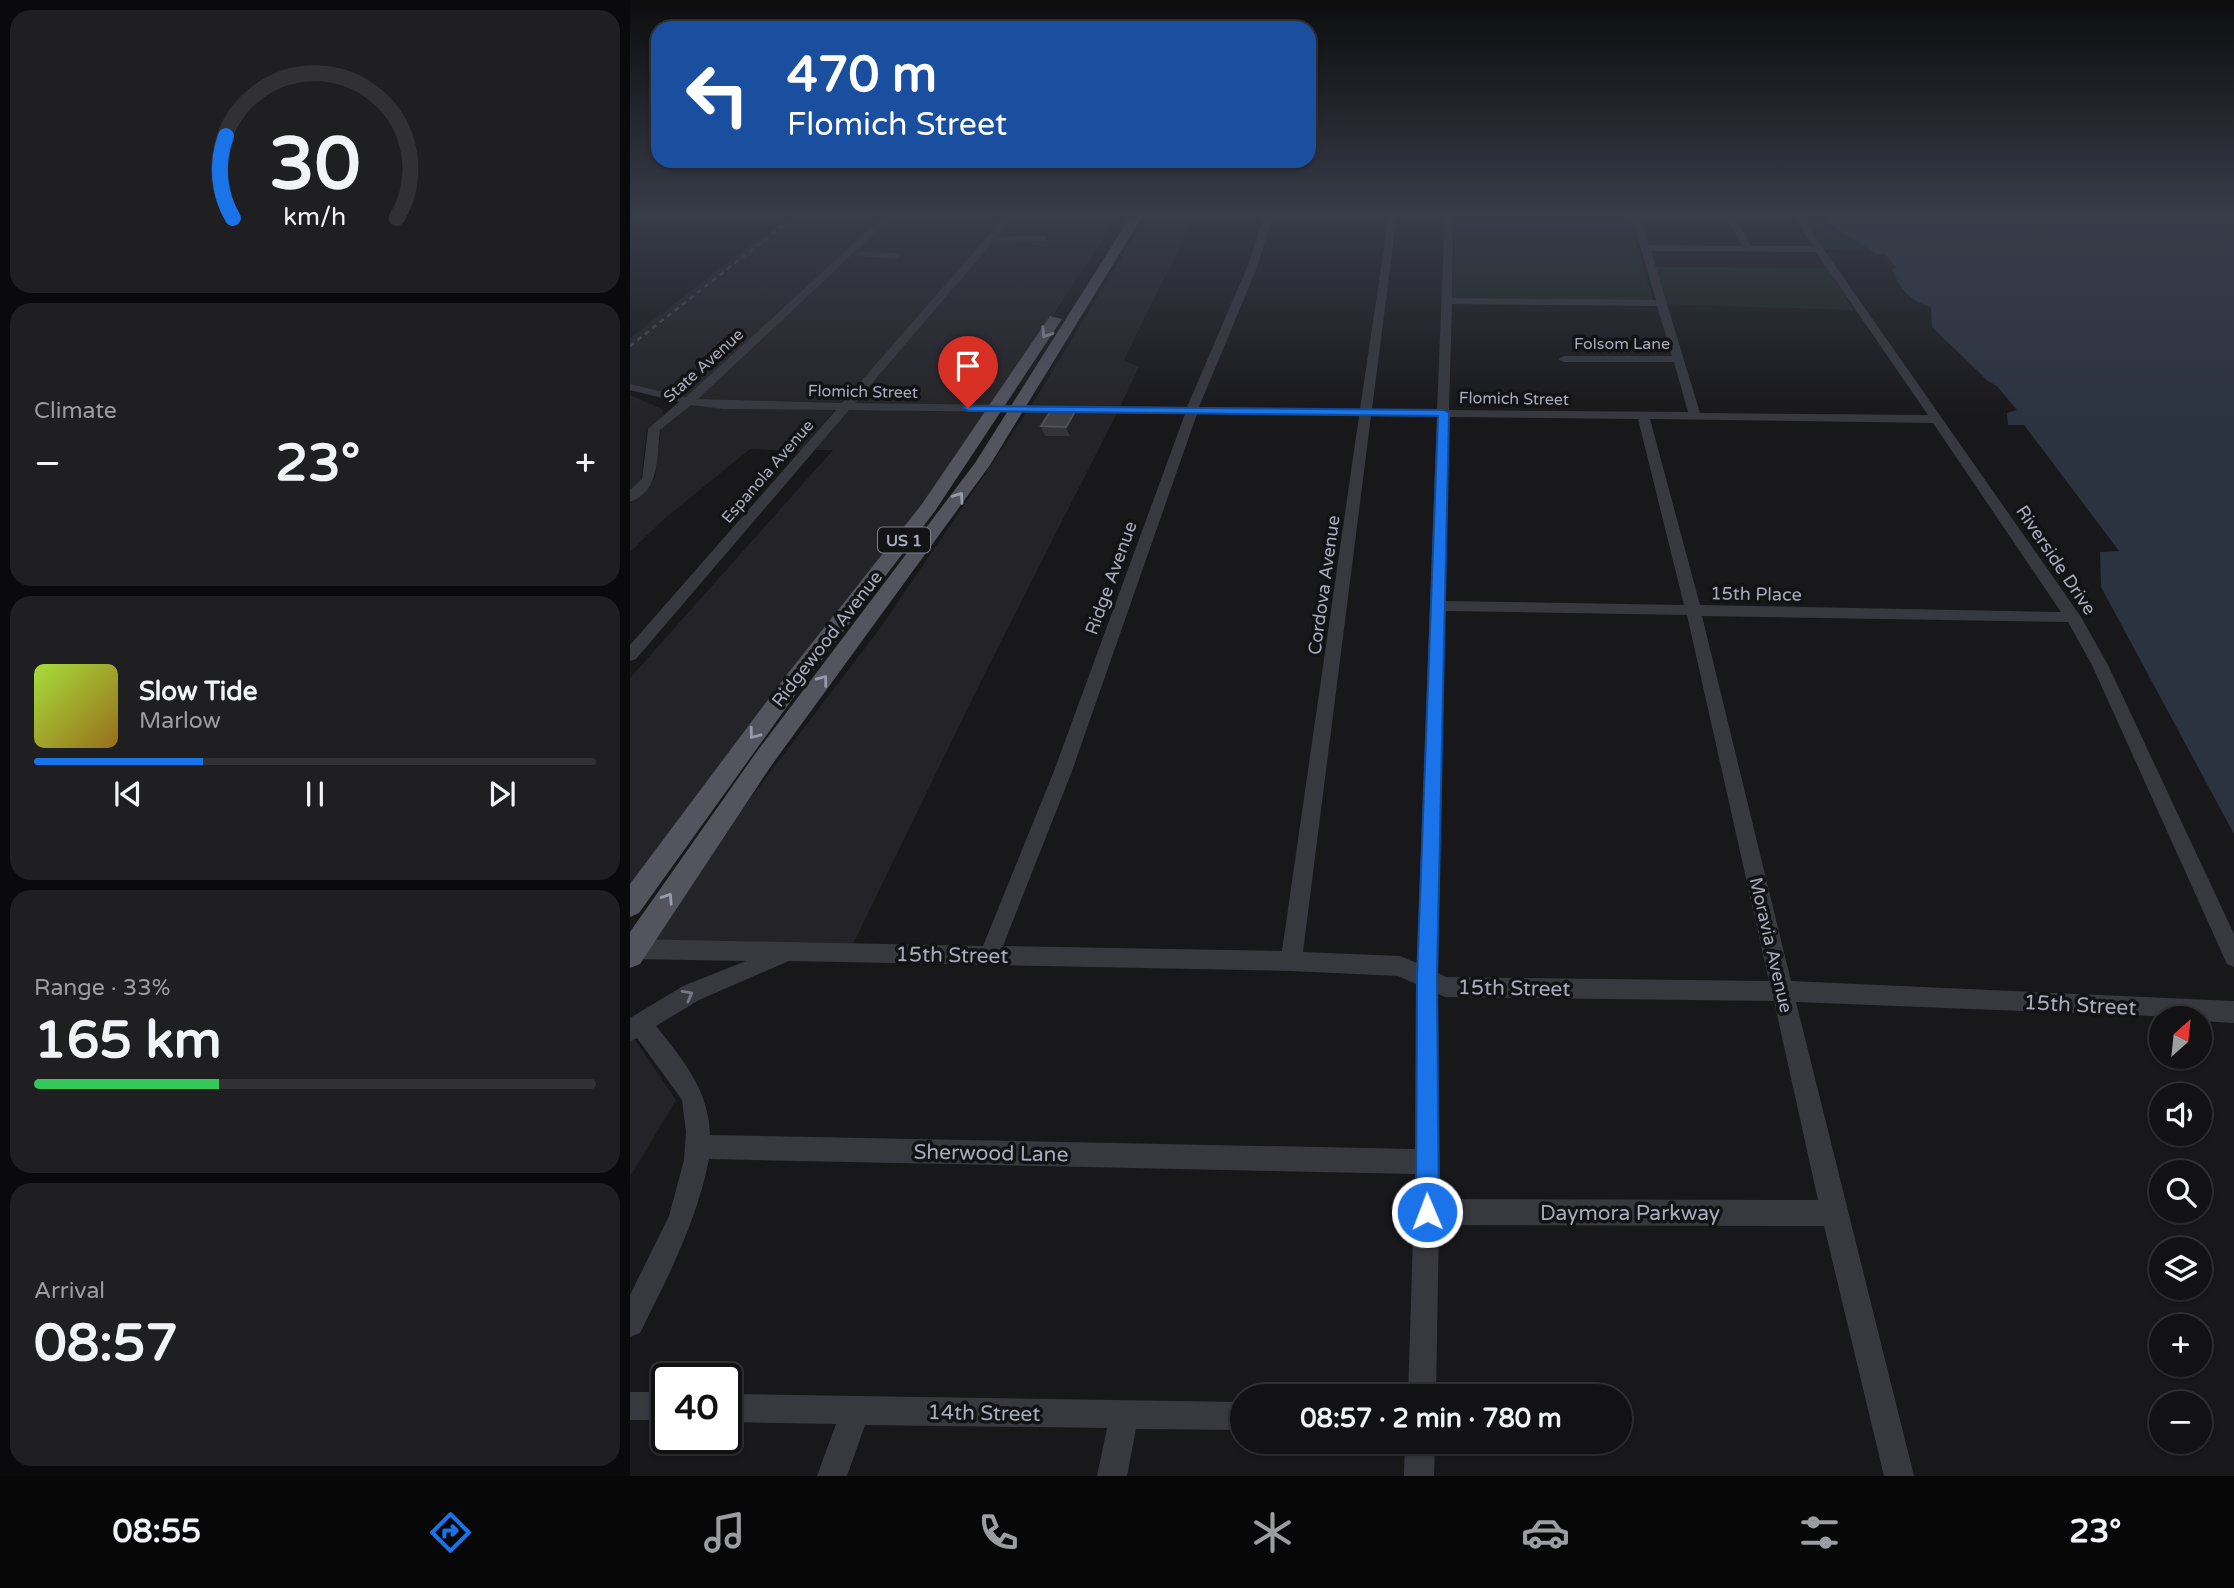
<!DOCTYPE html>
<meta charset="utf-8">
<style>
:root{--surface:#121114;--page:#1f1f22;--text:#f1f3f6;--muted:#9c9da0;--line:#313134;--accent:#1a73e8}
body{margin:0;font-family:"Varela Round",sans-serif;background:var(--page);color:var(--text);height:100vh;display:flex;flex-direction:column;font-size:26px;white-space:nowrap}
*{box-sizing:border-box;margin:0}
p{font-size:23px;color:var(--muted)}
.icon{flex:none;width:38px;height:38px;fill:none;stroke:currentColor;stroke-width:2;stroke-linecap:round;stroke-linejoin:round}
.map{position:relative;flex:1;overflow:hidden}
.panel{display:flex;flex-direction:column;gap:10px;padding:10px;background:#0a090b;width:630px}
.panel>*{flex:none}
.top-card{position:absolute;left:21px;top:21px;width:665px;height:147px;border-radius:21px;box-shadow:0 2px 5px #0004,0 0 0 2px var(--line);background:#1a4fa0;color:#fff;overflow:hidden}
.needle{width:46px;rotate:27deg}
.buttons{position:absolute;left:1519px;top:1006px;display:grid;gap:14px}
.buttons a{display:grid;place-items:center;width:63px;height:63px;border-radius:50%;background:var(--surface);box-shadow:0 2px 5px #0004,0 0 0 2px var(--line);font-size:35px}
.speed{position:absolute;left:21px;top:1363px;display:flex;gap:14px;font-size:35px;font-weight:700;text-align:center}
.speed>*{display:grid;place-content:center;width:91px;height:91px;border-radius:50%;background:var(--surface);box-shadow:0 2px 5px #0004,0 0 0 2px var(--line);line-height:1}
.speed .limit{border:4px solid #111;border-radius:10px;background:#fff;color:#111}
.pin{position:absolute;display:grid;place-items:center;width:60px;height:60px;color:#fff;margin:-72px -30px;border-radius:50% 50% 50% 0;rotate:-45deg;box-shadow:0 0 7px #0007}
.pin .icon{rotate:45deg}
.me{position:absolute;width:77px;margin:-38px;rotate:359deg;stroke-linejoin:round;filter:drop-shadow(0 0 5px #0008)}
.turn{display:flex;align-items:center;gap:24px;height:147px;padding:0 21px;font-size:32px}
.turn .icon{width:91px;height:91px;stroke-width:2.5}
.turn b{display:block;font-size:49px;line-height:60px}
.big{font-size:52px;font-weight:700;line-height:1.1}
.panel .tile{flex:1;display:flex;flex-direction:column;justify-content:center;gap:10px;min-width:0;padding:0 24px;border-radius:21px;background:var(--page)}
.panel .dial{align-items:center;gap:0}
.dial svg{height:182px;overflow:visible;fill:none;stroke:var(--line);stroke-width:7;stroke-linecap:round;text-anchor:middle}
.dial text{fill:var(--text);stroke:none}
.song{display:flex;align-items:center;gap:21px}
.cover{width:84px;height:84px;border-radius:10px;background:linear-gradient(135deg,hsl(80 70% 55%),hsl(40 70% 35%))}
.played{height:7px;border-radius:4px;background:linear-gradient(90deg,var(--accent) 30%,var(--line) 30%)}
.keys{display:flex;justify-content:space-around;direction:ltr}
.heat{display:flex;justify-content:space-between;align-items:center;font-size:38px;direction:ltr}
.charge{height:10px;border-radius:5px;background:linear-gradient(90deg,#34c759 33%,var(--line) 0)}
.trip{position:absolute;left:600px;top:1384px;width:402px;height:70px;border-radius:35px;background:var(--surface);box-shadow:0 2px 5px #0004,0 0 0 2px var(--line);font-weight:700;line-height:70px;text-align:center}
.menu{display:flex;height:112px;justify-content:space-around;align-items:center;background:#070708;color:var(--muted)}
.menu .icon{width:49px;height:49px}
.menu .on{color:var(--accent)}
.menu b{font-size:32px;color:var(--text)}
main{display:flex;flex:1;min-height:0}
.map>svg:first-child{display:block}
</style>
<main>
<section class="panel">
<div class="tile dial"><svg viewBox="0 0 100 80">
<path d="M14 69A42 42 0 1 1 86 69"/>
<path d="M14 69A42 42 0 0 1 11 33" stroke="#1a73e8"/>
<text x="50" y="56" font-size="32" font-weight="700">30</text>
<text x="50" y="72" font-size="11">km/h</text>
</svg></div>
<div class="tile"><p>Climate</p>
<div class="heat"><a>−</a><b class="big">23°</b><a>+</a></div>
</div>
<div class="tile">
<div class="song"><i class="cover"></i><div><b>Slow Tide</b><p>Marlow</p></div></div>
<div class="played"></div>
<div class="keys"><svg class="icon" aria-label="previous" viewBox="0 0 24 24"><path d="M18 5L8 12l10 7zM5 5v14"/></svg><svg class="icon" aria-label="pause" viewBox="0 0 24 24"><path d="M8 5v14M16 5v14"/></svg><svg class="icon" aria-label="next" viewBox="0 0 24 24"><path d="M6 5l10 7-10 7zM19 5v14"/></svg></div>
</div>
<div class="tile"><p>Range · 33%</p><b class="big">165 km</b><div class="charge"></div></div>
<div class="tile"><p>Arrival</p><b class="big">08:57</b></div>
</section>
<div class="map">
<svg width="1604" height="1476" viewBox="0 0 1604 1476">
<rect width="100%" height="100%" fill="#18171a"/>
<path fill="#242327" d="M 160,214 L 257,214 L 57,397 L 0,384 L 0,338 Z
M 265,214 L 378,214 L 212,403 L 66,399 Z
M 386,214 L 489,214 L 364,405 L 222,403 L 362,242 L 415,241 L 418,238 L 365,238 Z
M 518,214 L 566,214 L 494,360 L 509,367 L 490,407 L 401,406 Z
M 0,395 L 32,409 L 34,416 L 17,430 L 11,481 L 0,492 Z
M 59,405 L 206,409 L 170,451 L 120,449 L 33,520 L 0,552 L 0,504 L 25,478 L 31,428 Z
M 217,409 L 360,411 L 324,464 L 0,892 L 0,678 L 203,450 L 182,450 Z
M 397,412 L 487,413 L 351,681 L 223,944 L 25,940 L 99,826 L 251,627 Z
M 3,1037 L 46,1100 L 0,1177 L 0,1039 Z"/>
<path fill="#1d2620" d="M 826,214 L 998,214 L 1023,301 L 822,298 Z
M 1169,214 L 1192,214 L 1194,224 L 1238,250 L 1193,249 Z
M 1026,267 L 1197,268 L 1224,310 L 1034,304 Z"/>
<path fill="#2c3340" d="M 1196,214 L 1604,214 L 1604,834 L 1471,587 L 1470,552 L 1489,551 L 1394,425 L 1378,425 L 1377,413 L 1387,410 L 1367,386 L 1358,381 L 1302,327 L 1301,307 C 1281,301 1270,290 1262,269 L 1266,268 L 1255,254 L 1246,254 L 1197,223 Z"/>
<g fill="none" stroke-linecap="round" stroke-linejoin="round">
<path fill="#38383f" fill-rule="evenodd" d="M 256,214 L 265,214 L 68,399 L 212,403 L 377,214 L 386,214 L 367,237 L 413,236 L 416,237 L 416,241 L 362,243 L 225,403 L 557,407 L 618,265 L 635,214 L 643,214 L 628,265 L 569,407 L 730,409 L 759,214 L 767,214 L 742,409 L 807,410 L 815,214 L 823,214 L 822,298 L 1026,300 L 1001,214 L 1009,214 L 1019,245 L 1112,246 L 1095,214 L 1103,214 L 1121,246 L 1183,246 L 1161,214 L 1169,214 L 1451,617 L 1478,665 L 1604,934 L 1604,967 L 1597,964 L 1462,665 L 1438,622 L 1072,616 L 1161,981 L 1604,1001 L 1604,1023 L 1570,1021 L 1570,1018 L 1166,1002 L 1284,1476 L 1254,1476 L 1194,1226 L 809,1225 L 806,1396 L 778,1396 L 785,1174 L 79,1159 C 67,1221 38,1277 10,1333 L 0,1337 L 0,1295 L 39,1216 L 54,1160 L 56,1132 L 52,1100 L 7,1038 L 0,1041 L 0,1018 L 53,986 L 116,961 L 0,959 L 0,939 L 353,946 L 424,771 L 555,414 L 219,410 L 6,659 L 0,661 L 0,645 L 206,410 L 93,409 L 61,405 L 30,430 C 27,456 30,492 0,502 L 0,490 L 12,479 L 18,429 L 49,402 L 0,390 L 0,384 L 56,397 ZM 1021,251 L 1186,252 L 1298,415 L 1070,413 ZM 822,304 L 1027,306 L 1042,356 L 934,356 L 928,359 L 934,362 L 1044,362 L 1058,412 L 819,410 ZM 567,414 L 729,416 L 652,951 L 373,946 L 442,771 ZM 741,416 L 807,417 L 787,963 L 770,956 L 673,952 ZM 819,417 L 1008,419 L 1054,605 L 815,601 ZM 1020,419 L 1303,423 L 1431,612 L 1070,605 ZM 815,611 L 1057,615 L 1139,981 L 816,977 L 808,973 ZM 159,961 L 661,971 L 768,976 L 786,984 L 785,1149 L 80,1135 C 79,1090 53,1060 26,1026 L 69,1000 ZM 808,994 L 815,997 L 1144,1001 L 1188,1200 L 810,1199 Z
M 229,251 L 265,253 L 270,256 L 265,259 L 226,256 L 224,254 Z
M 0,1392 L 37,1392 L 37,1420 L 0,1420 Z
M 96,1394 L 612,1402 L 612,1430 L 506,1429 L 497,1476 L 467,1476 L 477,1428 L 235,1425 L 217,1476 L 187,1476 L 206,1424 L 96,1422 Z
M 775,1442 L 805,1442 L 804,1476 L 774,1476 Z"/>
<path fill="#54545f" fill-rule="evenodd" d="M 502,214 L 514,214 L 360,465 L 141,766 L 10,964 L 0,968 L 0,932 L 125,754 L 345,463 Z
M 420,316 L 432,319 L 305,511 L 171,687 L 9,913 L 0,917 L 0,884 L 155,677 L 292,504 Z"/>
<path stroke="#4b4b55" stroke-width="2.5" stroke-dasharray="5 4.5" stroke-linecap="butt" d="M 0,346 L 167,214"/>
</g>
<path fill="#343338" d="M 446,410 L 449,419 L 440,436 L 415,436 L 411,426 Z"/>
<path fill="#232226" d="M 446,410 L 449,419 L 440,436 L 436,427 Z"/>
<path fill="#404046" stroke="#505158" stroke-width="2" d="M 422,409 L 446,410 L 436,427 L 411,426 Z"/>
<defs><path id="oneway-chevron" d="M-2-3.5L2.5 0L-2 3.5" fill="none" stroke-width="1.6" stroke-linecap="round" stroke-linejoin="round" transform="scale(1.75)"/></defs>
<g stroke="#979aa9">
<use href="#oneway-chevron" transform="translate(416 333) rotate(123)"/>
<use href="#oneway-chevron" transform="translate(329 497) rotate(-55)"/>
<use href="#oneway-chevron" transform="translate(193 680) rotate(-53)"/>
<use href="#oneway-chevron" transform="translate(124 734) rotate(127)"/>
<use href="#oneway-chevron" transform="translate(38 898) rotate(-56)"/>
</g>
<use stroke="#767783" href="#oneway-chevron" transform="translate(58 995) rotate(-29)"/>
<linearGradient id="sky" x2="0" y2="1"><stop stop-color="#0d0d0e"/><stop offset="0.51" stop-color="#373c49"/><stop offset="1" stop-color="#373c49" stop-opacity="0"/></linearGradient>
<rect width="1604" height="421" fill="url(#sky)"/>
<path fill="#1a73e8" stroke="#114b97" stroke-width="2" d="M 334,406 L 814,410 L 819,413 L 807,977 L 809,1212 L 806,1221 L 797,1224 L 789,1221 L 786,1212 L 787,977 L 808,416 L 338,411 L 332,408 Z"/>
<g text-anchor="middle" stroke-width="7" stroke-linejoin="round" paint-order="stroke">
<g font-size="16" fill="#a8abbb" stroke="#131215">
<text x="992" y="349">Folsom Lane</text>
<text transform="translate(73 365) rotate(-42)" y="6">State Avenue</text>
<text transform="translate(233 391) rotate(1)" y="6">Flomich Street</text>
<text transform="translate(884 398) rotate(1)" y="6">Flomich Street</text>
<text transform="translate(137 471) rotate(-49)" y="6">Espanola Avenue</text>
</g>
<rect fill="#131215" stroke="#7b7d89" stroke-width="2" x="248" y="527.5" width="52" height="25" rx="5"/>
<g font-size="16" font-weight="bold" fill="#a8abbb">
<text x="274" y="546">US 1</text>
</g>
<g font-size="18" fill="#a8abbb" stroke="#131215">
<text transform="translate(1426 560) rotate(56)" y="6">Riverside Drive</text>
<text transform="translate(481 578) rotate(-70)" y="6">Ridge Avenue</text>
<text transform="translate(694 585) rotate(-82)" y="6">Cordova Avenue</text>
<text transform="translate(1126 594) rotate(1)" y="6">15th Place</text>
<text transform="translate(197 639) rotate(-52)" y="6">Ridgewood Avenue</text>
<text transform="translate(1141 945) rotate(77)" y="6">Moravia Avenue</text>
</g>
<g font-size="21" fill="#a8abbb" stroke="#131215">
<text transform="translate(322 955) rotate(1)" y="7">15th Street</text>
<text transform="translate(884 988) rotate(1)" y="7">15th Street</text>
<text transform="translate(1450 1005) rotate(3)" y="7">15th Street</text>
<text transform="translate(361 1153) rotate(1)" y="7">Sherwood Lane</text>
<text x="1000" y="1220">Daymora Parkway</text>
<text transform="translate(354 1413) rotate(1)" y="7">14th Street</text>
</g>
</g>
</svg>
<div class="buttons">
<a><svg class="needle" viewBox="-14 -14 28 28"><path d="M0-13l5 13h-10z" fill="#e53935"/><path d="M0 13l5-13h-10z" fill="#9c9da0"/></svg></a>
<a><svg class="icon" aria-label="sound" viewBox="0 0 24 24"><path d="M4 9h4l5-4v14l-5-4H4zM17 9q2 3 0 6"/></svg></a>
<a><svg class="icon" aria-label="search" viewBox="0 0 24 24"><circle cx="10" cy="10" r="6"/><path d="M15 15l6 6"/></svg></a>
<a><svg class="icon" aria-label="layers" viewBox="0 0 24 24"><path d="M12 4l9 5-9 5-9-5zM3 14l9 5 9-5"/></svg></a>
<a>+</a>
<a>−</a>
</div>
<div class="speed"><div class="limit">40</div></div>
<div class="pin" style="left:338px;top:408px;background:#d93025"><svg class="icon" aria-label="arrive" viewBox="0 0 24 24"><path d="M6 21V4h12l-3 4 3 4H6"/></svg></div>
<svg class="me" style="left:797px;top:1212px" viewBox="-20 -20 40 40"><circle r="17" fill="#1a73e8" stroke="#fff" stroke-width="3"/><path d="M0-11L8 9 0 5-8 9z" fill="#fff"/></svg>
<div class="trip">08:57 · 2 min · 780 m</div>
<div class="top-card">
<div class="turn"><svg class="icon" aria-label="left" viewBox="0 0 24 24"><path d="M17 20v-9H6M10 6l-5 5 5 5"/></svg><div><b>470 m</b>Flomich Street</div></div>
</div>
</div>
</main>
<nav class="menu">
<b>08:55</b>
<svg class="icon on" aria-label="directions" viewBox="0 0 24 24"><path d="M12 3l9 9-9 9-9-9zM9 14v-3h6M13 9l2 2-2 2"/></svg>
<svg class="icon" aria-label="music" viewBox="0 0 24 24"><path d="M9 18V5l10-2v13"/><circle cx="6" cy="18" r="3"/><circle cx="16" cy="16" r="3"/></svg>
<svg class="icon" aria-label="phone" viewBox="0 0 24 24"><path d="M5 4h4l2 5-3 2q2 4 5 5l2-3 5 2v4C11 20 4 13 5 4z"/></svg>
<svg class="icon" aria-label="climate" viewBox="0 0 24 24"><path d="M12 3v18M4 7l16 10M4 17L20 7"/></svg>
<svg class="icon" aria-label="car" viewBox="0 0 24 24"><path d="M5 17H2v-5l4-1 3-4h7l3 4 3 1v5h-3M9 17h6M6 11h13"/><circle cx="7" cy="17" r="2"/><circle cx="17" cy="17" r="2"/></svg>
<svg class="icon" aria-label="filters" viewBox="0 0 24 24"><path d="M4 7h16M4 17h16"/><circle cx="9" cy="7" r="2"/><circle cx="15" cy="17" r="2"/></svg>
<b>23°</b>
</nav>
